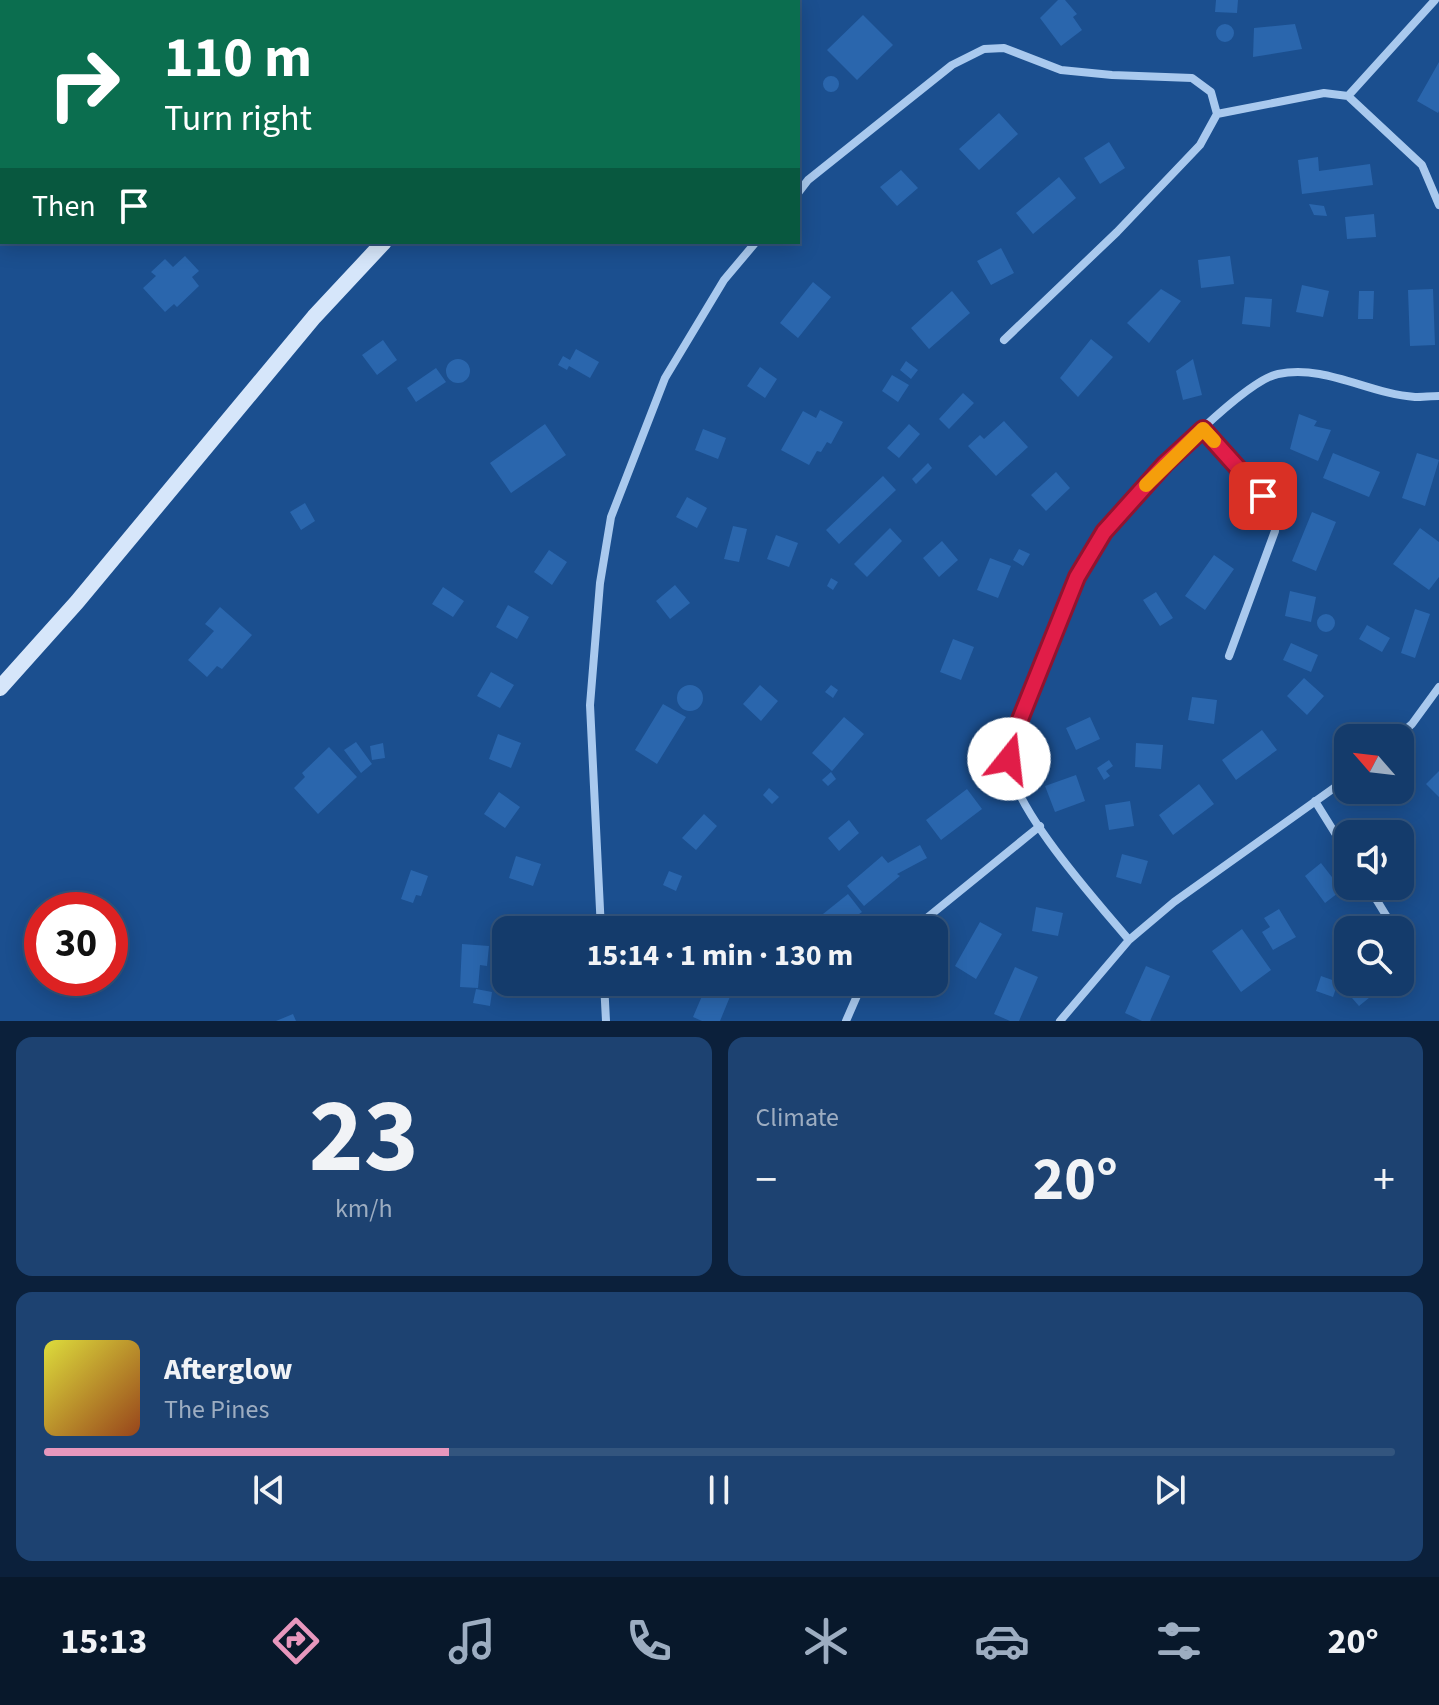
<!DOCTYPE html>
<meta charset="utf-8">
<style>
:root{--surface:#143b6b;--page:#1d4271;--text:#f1f3f6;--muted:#9dadc1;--line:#33557e;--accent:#e797bd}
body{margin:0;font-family:"Source Sans 3",sans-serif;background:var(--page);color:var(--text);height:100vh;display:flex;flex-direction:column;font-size:30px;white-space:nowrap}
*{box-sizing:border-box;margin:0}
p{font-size:26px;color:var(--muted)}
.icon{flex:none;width:44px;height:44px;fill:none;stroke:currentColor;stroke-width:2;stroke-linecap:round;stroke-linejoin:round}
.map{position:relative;height:1021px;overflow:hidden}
.side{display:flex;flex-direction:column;gap:16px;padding:16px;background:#0b203b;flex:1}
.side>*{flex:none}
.hud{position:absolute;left:0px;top:0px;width:800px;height:244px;box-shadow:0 4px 20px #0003,0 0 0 2px var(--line);background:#0b6e4f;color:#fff;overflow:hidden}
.needle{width:52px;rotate:298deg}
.tools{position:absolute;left:1334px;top:724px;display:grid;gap:16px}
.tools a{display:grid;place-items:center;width:80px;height:80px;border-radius:16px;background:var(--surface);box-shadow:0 4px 20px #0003,0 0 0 2px var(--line);font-size:40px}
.speed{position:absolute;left:24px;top:892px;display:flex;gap:16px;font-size:40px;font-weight:700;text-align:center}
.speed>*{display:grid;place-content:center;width:104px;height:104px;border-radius:50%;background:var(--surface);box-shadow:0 4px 20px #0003,0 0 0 2px var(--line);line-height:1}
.speed .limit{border:12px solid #d22;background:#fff;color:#111}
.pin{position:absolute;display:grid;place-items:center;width:68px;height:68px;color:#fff;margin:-34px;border-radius:16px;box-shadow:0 4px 12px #0006}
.me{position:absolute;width:88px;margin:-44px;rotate:16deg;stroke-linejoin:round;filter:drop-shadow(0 0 6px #0008)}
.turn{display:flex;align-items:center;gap:28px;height:168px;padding:0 32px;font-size:36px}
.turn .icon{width:104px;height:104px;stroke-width:2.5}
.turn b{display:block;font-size:56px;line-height:68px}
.then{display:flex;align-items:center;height:76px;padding:0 32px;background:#0003;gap:16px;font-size:30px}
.big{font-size:60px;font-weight:700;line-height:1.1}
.side .card{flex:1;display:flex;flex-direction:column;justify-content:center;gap:12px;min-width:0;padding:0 28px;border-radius:16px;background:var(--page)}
.side .dial{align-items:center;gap:0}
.dial b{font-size:104px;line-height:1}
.song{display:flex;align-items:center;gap:24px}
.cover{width:96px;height:96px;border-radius:12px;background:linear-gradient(135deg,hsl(60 70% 55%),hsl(20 70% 35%))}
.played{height:8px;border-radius:4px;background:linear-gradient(90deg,var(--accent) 30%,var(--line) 30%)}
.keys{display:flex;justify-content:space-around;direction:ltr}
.heat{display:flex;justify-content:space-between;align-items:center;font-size:44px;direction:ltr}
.side .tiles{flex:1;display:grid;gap:16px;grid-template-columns:1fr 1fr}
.card:last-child{grid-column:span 2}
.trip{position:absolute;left:492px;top:916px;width:456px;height:80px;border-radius:16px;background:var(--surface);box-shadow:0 4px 20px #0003,0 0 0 2px var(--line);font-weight:700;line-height:80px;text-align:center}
.tab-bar{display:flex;height:128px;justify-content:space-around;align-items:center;background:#08182b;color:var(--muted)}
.tab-bar .icon{width:56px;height:56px}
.tab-bar .current{color:var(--accent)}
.tab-bar b{font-size:36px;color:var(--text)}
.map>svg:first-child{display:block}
</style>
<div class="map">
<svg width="1439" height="1021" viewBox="0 0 1439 1021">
<rect width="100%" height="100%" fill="#1b4f8f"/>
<path fill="#2a66ad" d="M 1058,0 L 1065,0 L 1077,14 L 1073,17 L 1082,30 L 1061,46 L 1040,18 Z
M 1216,0 L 1238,0 L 1237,13 L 1215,12 Z
M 863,15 L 893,45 L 857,80 L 827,50 Z
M1216 33a9 9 0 1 1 18 0a9 9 0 1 1-18 0Z
M 1295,24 L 1302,49 L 1253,57 L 1254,28 Z
M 1439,62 L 1439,111 L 1438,113 L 1417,101 Z
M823 84a8 8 0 1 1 16 0a8 8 0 1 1-16 0Z
M 999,113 L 1018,134 L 979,170 L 959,149 Z
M 1109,142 L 1125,168 L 1100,184 L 1084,158 Z
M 1318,157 L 1319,171 L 1370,164 L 1373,185 L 1302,194 L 1298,160 Z
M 901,170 L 918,188 L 897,206 L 880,187 Z
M 1059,177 L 1076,198 L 1033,234 L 1016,213 Z
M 1309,204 L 1324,206 L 1327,216 L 1314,215 Z
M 1374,214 L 1376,237 L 1347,239 L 1345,217 Z
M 1001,248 L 1014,273 L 991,285 L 977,261 Z
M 185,256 L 199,271 L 192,277 L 199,286 L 177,307 L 174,304 L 165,312 L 143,288 L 156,276 L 151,272 L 165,259 L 173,267 Z
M 1230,256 L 1234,284 L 1201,288 L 1198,260 Z
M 813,282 L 831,297 L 798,338 L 780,323 Z
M 1302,285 L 1329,291 L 1323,317 L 1296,312 Z
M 1161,289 L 1181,301 L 1149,343 L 1127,323 Z
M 1433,289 L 1435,345 L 1410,346 L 1408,290 Z
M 952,291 L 970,313 L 929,349 L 911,328 Z
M 1359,291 L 1374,291 L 1373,319 L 1358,319 Z
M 1245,297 L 1272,299 L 1270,327 L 1242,324 Z
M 1091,339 L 1113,357 L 1078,397 L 1060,378 Z
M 383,340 L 397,360 L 377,375 L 362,355 Z
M 576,349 L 599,362 L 590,378 L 569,366 L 567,370 L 558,365 L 563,356 L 570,360 Z
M446 371a12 12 0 1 1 24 0a12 12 0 1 1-24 0Z
M 1193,359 L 1202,395 L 1183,400 L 1176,371 Z
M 906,361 L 918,370 L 911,379 L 900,370 Z
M 760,367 L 777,379 L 765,398 L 747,386 Z
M 436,368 L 446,382 L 416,402 L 407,388 Z
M 892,375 L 909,385 L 898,402 L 882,391 Z
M 963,393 L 974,403 L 949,429 L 939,419 Z
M 820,410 L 843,422 L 831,444 L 827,442 L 821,452 L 817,451 L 809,465 L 781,450 L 803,411 L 816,418 Z
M 1299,414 L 1317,421 L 1314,426 L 1331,430 L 1318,461 L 1290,449 Z
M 1004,421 L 1028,447 L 996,476 L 968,446 L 980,435 L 984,439 Z
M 545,424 L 566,455 L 511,493 L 490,463 Z
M 909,424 L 920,434 L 899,458 L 887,448 Z
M 703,429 L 726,438 L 718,459 L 695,450 Z
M 1333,453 L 1380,472 L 1369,497 L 1323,478 Z
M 1417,453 L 1439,460 L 1425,506 L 1402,498 Z
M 928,463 L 932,468 L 916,484 L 912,479 Z
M 1056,472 L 1070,488 L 1046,511 L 1031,495 Z
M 883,476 L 896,490 L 839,544 L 826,530 Z
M 687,497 L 707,508 L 697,528 L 676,517 Z
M 305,503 L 315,521 L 301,530 L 290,512 Z
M 1312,512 L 1336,522 L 1316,571 L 1292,561 Z
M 733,526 L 747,529 L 739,562 L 724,559 Z
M 890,528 L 902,541 L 867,577 L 854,564 Z
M 1420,528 L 1439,542 L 1439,577 L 1429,590 L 1393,564 Z
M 776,535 L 798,543 L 789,567 L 767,559 Z
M 942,541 L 958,560 L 939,577 L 923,558 Z
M 1019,549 L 1030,554 L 1023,566 L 1013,560 Z
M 549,550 L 567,562 L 552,585 L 534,572 Z
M 1214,555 L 1234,569 L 1205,610 L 1185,596 Z
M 990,558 L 1011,566 L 998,598 L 977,590 Z
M 831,578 L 838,582 L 833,590 L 827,586 Z
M 675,585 L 690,603 L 670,619 L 656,601 Z
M 443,587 L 464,601 L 453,617 L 432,604 Z
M 1290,591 L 1316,597 L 1311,622 L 1285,616 Z
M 1156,592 L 1173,618 L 1160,626 L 1143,600 Z
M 508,605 L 529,617 L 517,639 L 496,627 Z
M 220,607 L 252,635 L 222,669 L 217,666 L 207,677 L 188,660 L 214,631 L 205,624 Z
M 1415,609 L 1430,614 L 1415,658 L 1401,653 Z
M1317 623a9 9 0 1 1 18 0a9 9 0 1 1-18 0Z
M 1367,625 L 1390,638 L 1382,652 L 1359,639 Z
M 953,639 L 974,647 L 961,680 L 940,672 Z
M 1291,643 L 1318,655 L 1311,672 L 1283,660 Z
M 491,672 L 514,685 L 500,708 L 477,696 Z
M 1304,678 L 1324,696 L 1307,715 L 1287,696 Z
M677 698a13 13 0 1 1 26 0a13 13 0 1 1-26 0Z
M 760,685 L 778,701 L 761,721 L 743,704 Z
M 831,685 L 838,690 L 833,698 L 825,692 Z
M 1192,697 L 1217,700 L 1214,724 L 1188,720 Z
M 663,704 L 686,717 L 657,764 L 635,750 Z
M 844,717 L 864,734 L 832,771 L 812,753 Z
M 1090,717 L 1100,739 L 1076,750 L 1066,728 Z
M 1262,730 L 1277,750 L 1236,780 L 1222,760 Z
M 498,734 L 521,743 L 511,768 L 489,759 Z
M 356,742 L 372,764 L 361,773 L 344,750 Z
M 383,743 L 385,758 L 372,760 L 370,746 Z
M 1136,743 L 1163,745 L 1161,769 L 1135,767 Z
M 329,747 L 357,777 L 318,814 L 294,788 L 305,777 L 302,773 Z
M 1109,760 L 1113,766 L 1106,771 L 1110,776 L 1104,780 L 1097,768 Z
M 1439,771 L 1439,797 L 1426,784 Z
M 831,772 L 836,779 L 828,786 L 822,780 Z
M 1076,775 L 1085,801 L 1055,812 L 1045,786 Z
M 1199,784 L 1214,804 L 1173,835 L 1159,815 Z
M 769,788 L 779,797 L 772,804 L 763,795 Z
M 967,789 L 982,809 L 941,840 L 926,820 Z
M 499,792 L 520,807 L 505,828 L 484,814 Z
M 1130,801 L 1134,826 L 1109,830 L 1105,805 Z
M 704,814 L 717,826 L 696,850 L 682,838 Z
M 849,820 L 859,833 L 839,851 L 828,838 Z
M 1382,820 L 1394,834 L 1365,834 Z
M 920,845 L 927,858 L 897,874 L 900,876 L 864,906 L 847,886 L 882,856 L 888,863 Z
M 1122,854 L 1148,861 L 1141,884 L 1116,877 Z
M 516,856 L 541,864 L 533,886 L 509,878 Z
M 1321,863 L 1342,890 L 1325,903 L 1305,876 Z
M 411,870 L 428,876 L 421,896 L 416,895 L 413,903 L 401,899 Z
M 669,871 L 682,876 L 676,891 L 663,885 Z
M 848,894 L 862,912 L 836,930 L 823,914 Z
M 1036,907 L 1063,913 L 1058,936 L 1032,931 Z
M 1279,909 L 1296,937 L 1273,950 L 1262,932 L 1270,927 L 1264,918 Z
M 980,922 L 1002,934 L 976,979 L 955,966 Z
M 1242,929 L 1271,970 L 1241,992 L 1212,951 Z
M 462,944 L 489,946 L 487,966 L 480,965 L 478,988 L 460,987 Z
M 1146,966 L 1170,976 L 1150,1021 L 1142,1021 L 1125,1013 Z
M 1015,967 L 1038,977 L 1019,1021 L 1010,1021 L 994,1014 Z
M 1321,976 L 1338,982 L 1333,997 L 1316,991 Z
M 640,982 L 660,982 L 658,988 Z
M 708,982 L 736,982 L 720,1021 L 702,1021 L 693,1017 Z
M 1355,982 L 1383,982 L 1385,985 L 1359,1006 L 1345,990 Z
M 476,989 L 492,992 L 490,1006 L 473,1003 Z
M 293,1014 L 296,1021 L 276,1021 Z"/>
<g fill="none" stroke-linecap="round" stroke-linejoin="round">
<path stroke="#a9c9ee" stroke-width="8" d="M 1348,96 L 1435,0
M 1217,114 L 1324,93 L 1348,96 L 1422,165 L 1439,205
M 798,193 L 808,180 L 952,65 L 984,49 L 1004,48 L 1061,70 L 1112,75 L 1192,78 L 1211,92 L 1217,114 L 1200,145 L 1117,232 L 1004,340
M 1203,429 L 1263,496 L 1276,517 L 1275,531 L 1229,656
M 1396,738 L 1412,724 L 1439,687
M 1315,801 L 1348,854
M 1368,886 L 1395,930
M 601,930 L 590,705 L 600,583 L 611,517 L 665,378 L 724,280 L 756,242
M 912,930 L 1040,826
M 1400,939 L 1402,942
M 1129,940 C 1098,903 1010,806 1009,760 C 1009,736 1025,708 1034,686 C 1054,634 1071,577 1104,532 C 1129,499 1242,381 1278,374 C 1325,364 1369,394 1415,397 C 1423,397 1431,396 1439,396
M 604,982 L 606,1021
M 846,1021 L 863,982
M 1060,1021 L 1129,940 L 1174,902 L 1348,778"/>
<path stroke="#d6e6fa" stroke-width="16" d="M 638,2 L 641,0
M 0,688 L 77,602 L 314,317 L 384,242"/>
</g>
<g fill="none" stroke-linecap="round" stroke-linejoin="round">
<g stroke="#92132f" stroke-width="20">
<path id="route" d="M 1009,759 L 1017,727 L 1077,577 L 1104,532 L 1165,464 L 1203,429 L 1263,496"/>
</g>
<use href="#route" stroke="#e11d48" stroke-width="14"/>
<path stroke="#f59e0b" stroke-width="14" d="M 1146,485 L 1203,429 L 1214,441"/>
</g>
</svg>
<div class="tools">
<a><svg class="needle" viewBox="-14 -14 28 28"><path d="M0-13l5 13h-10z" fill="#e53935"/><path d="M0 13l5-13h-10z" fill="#9dadc1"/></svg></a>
<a><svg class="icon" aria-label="sound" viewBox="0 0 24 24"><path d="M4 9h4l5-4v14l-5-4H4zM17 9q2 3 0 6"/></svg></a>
<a><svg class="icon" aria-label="search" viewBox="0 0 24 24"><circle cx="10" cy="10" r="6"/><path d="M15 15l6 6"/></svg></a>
</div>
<div class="speed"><div class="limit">30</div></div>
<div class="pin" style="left:1263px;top:496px;background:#d93025"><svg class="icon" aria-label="arrive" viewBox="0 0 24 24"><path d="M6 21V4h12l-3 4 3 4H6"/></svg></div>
<svg class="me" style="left:1009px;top:759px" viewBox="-20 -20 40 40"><circle r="19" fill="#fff"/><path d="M0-13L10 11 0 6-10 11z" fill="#e11d48"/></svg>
<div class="trip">15:14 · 1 min · 130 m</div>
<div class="hud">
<div class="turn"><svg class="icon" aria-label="right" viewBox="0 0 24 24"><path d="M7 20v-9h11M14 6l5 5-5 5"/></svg><div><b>110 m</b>Turn right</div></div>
<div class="then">Then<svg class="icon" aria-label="arrive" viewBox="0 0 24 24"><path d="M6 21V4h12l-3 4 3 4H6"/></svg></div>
</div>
</div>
<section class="side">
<div class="tiles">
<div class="card dial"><b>23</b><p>km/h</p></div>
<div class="card"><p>Climate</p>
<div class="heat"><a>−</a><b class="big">20°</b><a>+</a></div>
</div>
<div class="card">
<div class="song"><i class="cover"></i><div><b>Afterglow</b><p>The Pines</p></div></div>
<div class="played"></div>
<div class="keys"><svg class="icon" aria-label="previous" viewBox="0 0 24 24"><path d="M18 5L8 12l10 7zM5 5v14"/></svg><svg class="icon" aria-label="pause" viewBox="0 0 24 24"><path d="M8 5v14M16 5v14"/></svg><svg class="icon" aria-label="next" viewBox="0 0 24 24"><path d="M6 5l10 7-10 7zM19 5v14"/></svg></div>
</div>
</div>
</section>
<nav class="tab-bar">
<b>15:13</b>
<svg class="icon current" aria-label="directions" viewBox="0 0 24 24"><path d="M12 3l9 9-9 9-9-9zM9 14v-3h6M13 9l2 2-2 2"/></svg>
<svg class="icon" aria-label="music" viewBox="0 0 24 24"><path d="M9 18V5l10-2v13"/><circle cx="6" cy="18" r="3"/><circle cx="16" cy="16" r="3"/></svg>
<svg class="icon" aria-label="phone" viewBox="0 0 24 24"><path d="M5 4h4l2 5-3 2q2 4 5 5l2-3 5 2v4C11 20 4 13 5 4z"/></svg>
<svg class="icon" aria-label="climate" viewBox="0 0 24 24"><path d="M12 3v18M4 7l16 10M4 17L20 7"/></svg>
<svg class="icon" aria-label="car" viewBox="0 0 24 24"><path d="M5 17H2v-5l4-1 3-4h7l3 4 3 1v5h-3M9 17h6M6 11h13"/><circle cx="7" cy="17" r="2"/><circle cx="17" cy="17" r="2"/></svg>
<svg class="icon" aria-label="filters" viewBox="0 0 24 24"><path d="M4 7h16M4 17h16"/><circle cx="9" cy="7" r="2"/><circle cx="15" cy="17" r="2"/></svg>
<b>20°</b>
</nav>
